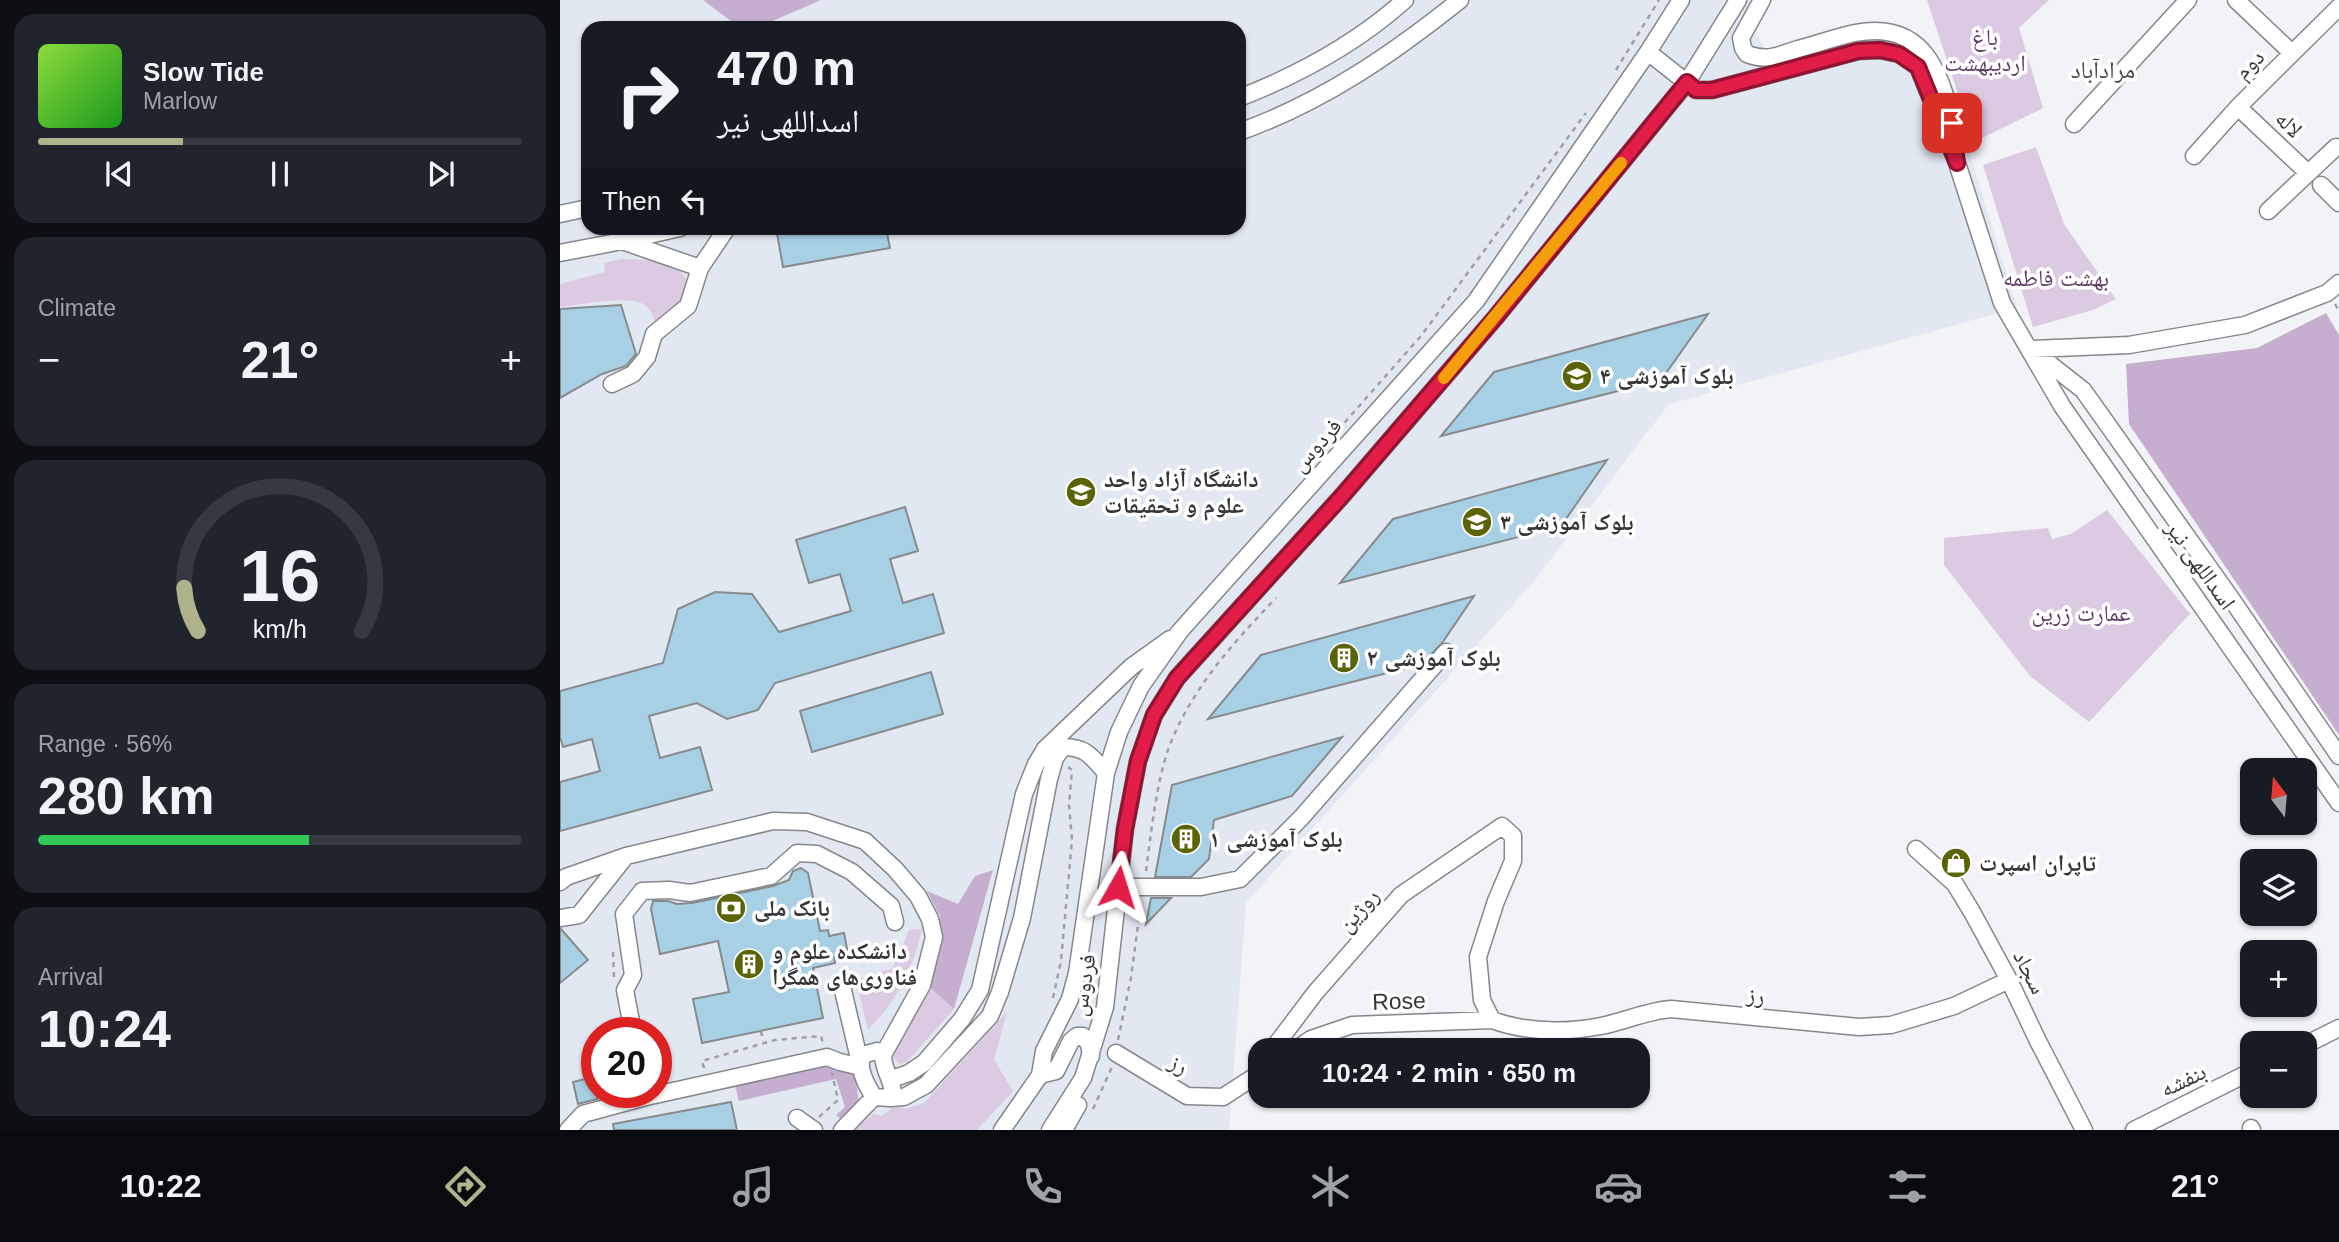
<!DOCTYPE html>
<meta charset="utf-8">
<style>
:root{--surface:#171b24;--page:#20242c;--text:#f1f3f6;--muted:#9ea1a6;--line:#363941;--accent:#aeb38b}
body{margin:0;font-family:Helvetica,"Noto Naskh Arabic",sans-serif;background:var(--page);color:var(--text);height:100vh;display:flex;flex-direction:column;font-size:26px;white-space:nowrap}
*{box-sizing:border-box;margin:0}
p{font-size:23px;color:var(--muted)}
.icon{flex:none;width:38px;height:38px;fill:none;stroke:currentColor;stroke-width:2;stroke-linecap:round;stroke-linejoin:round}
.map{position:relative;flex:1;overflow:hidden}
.drawer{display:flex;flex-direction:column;gap:14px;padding:14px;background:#0d0f14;width:560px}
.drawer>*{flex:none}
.hud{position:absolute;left:21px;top:21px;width:665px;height:214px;border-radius:21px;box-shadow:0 2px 5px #0004;background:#171b24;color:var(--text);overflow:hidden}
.needle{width:46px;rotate:344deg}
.buttons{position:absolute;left:1680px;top:758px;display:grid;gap:14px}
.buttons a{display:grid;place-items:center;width:77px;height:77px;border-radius:14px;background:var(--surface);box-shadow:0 2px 5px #0004;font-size:35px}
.speed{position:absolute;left:21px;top:1017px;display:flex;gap:14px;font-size:35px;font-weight:700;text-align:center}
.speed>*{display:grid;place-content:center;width:91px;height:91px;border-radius:50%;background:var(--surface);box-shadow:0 2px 5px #0004;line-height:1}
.speed .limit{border:10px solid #d22;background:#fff;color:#111}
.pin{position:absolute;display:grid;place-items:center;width:60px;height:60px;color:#fff;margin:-30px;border-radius:14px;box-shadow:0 4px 10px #0006}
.me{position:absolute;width:77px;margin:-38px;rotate:6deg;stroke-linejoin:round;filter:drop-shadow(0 0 5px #0008)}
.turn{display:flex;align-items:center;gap:24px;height:147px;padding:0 21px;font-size:32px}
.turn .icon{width:91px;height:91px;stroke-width:2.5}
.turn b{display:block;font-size:49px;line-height:60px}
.then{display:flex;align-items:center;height:66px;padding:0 21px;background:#0003;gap:14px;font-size:26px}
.big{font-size:52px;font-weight:700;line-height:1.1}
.drawer .widget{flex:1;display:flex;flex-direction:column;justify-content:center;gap:10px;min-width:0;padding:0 24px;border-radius:21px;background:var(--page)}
.drawer .dial{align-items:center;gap:0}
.dial svg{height:182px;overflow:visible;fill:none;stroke:var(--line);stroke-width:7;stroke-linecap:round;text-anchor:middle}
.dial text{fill:var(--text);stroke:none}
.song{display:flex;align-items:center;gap:21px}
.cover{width:84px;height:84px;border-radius:10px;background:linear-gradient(135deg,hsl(90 70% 55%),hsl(120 70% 35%))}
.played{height:7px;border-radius:4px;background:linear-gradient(90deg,var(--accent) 30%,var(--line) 30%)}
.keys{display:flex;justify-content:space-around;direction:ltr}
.heat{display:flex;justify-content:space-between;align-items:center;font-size:38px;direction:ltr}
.charge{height:10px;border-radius:5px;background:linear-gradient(90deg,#34c759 56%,var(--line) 0)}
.trip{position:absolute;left:688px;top:1038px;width:402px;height:70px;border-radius:21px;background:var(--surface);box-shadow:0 2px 5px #0004;font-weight:700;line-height:70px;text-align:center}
.tabs{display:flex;height:112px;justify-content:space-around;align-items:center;background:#090b0e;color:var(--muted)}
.tabs .icon{width:49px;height:49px}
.tabs .active{color:var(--accent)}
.tabs b{font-size:32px;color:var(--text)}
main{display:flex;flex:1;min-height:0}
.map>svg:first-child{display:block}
</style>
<main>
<section class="drawer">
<div class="widget">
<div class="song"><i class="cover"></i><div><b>Slow Tide</b><p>Marlow</p></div></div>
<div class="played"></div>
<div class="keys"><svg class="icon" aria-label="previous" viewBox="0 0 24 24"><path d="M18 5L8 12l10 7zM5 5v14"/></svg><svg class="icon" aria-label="pause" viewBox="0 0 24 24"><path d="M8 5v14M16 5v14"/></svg><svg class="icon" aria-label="next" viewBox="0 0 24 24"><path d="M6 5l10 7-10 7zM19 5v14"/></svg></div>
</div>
<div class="widget"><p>Climate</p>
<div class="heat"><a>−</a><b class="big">21°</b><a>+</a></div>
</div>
<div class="widget dial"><svg viewBox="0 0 100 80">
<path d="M14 69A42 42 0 1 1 86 69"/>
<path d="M14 69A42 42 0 0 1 8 50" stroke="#aeb38b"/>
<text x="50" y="56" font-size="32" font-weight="700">16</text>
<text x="50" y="72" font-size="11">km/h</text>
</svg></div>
<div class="widget"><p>Range · 56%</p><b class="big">280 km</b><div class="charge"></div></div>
<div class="widget"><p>Arrival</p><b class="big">10:24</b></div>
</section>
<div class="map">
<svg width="1779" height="1130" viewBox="0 0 1779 1130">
<rect width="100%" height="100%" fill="#f1f3f7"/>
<path fill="#e2e8f2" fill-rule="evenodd" d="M 0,0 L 1212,0 L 1195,32 L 1207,50 L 1316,21 L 1370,42 L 1410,155 L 1457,308 L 1109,404 L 975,580 L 686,903 L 669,1130 L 0,1130 ZM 28,28 L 679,28 L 679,228 L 28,228 ZM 37,1032 L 96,1032 L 96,1092 L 37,1092 Z"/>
<path fill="#dccae3" d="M 1367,0 L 1489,0 L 1459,28 L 1483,108 L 1414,142 Z
M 1476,147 L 1504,224 L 1556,299 L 1533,310 L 1473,327 L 1423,165 Z
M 62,259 C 79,260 101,259 116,269 C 145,287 114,313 95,322 C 92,314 90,308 83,304 C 66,295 20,305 0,307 L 0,284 L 45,272 L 44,263 Z
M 1547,510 L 1630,614 L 1529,722 L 1470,676 L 1384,565 L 1384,538 L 1488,528 L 1492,539 L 1511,534 Z
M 362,929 C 351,974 339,997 308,1030 L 296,980 L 333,968 L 349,930 Z
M 366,984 L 394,1009 L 347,1062 L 339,1064 L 332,1056 Z
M 447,1012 L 434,1060 L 453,1091 L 417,1130 L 292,1130 L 314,1114 L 322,1116 L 335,1105 L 345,1109 L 364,1103 Z"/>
<path fill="#c6aece" d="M 143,0 L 261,0 L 196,28 L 180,28 Z
M 1766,313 L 1779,335 L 1779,735 L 1569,424 L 1566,364 L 1697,348 Z
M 433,870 L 394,1009 L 366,984 L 378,946 L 380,916 L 367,891 L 398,904 L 415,876 Z
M 272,1063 L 295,1068 L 299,1105 L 283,1121 L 276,1115 L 285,1107 L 276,1079 L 179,1101 L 175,1085 Z"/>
<path fill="#a8d0e5" stroke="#888b8d" stroke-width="2" d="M 216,228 L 326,228 L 330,248 L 223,267 Z
M 61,305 L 76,354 L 66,366 L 42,374 L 0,398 L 0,309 Z
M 1148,314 L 1101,380 L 881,436 L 934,372 Z
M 1047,460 L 1001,526 L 780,583 L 833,519 Z
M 345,507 L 358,551 L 330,559 L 343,603 L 373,594 L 384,633 L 215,683 L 198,710 L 167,719 L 137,703 L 89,716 L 100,758 L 140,747 L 152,790 L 0,831 L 0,782 L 40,771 L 32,739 L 3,747 L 0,737 L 0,691 L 103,663 L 118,609 L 155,592 L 192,594 L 219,632 L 291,611 L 280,574 L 249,583 L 236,540 Z
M 914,596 L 882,643 L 862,664 L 648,719 L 701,655 Z
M 371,672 L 383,714 L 252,752 L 240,711 Z
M 782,737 L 732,796 L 654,820 L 649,859 L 631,877 L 595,877 L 612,785 Z
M 241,868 L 248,873 L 260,931 L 268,930 L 269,936 L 284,933 L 288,954 L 274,957 L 275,963 L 253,968 L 263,1018 L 142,1043 L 133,999 L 169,992 L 158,941 L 100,954 L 91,909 L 93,901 L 108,901 L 117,904 L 132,903 L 213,886 L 229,880 L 233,871 Z
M 591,898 L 611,898 L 586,924 Z
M 0,928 L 28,960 L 0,983 Z
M 37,1076 L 37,1099 L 18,1104 L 13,1082 Z
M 171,1102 L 177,1130 L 54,1130 L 53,1124 Z"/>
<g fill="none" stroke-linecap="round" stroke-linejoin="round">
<g stroke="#85878a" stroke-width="19">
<path id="minor" d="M 1202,0 L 1181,38 L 1183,48 L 1187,54 C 1208,62 1218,55 1238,49 C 1257,44 1276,37 1295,33 C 1368,19 1383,79 1395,136
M 1676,0 L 1732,53
M 1088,52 L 1136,90 L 1152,90 L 1298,51 L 1320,50 L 1339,54 L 1358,67 L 1397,163 L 1442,303 L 1502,406 L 1779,803
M 679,98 C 738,75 798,42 845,0
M 1678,107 L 1748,173
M 1514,124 L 1628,0
M 679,132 C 763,102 831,55 900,0
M 1634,156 L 1678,107 L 1779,7
M 1761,185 L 1779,203
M 1708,211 L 1776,147
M 0,214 L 28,208
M 62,241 L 140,268 L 167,228
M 0,253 L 62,241 L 120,228
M 1471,349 L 1569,345 L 1685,325 L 1767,293 L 1779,283
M 1477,354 L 1523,390 L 1670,597 L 1779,756
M 52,384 L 73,374 L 87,357 L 94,334 L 128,306 L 140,268
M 1356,849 L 1395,884 L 1412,912 L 1449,980 L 1478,1041 L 1524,1130
M 0,882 L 6,877 L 66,856 L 213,821 L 247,822 L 305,841 L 335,869 L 358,896 L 370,919 L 374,937 L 362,985 L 323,1055
M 558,887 L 641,887 L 680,879 L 741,818 L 886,652
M 0,918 L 19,915 L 66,856
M 73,1032 L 65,990 L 73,975 L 64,914 L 82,891 L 109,890 L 130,893 L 211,876 L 237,853 L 257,854 L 292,872 L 331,906 L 335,922
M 1745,1045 L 1779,1028
M 712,1050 L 755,993 L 841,895 L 942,826 L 953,836 L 953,861 L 936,901 L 918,957 L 922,1000 L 932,1020
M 735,1050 L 751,1039 L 792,1025 L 932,1020 C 968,1033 1004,1033 1041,1026 C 1065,1021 1087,1011 1111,1009 L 1299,1027 L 1331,1025 L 1394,1006 L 1449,980
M 317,1051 L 323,1055 C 323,1070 332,1078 333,1094 L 330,1098 L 314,1097 C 308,1088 293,1062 306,1054 C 307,1053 316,1052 317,1051 Z
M 556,1053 L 627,1096 L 663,1097 L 700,1073
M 480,1075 L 484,1051 L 510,999 L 517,973 L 546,773 L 559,732 L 581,686 L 620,631 L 916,301 L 1088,52 L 1121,0
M 480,1075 L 496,1071 L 511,1041 L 517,1036 L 523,1036 L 529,1044 L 531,1056
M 332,1079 L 349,1073 L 364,1063 L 402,1019 L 420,990 L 464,794 L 476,764 L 485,749 L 571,667 L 610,639
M 330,1098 L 344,1097 L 366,1085 L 430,1016 L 440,992 L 462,918 L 489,779 L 495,758 L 503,747 C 526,747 531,756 546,773
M 237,1118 L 254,1130
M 1691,1128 L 1692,1130
M 8,1130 L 23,1114 L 86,1097 L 267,1057 L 280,1062 L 301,1067 L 281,982
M 282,1130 L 314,1097
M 442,1130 L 485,1068
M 490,1130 L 523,1078 L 545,1007 L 565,829 L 578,761 L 594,715 L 617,678 L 782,496 L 935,318 L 1127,82 L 1178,0
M 504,1130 L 518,1105
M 1574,1130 L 1692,1071"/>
</g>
<path stroke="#9fa0a3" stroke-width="2.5" stroke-dasharray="5 5" stroke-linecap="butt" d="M 1056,70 L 1099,0
M 180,230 L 194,228
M 1775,304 L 1779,311
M 778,430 L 861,336 L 1026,113
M 586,871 C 591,834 596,785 608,750 C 630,690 673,643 716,598
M 53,952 L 54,977
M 493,998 L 501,961 L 512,840 L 509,805 L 512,770 L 508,767
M 201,1031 L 203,1041
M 558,1040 L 571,978 L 581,902
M 144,1068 L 142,1061 L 215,1040 L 261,1036 L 263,1043
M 533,1109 L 552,1067
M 259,1117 L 278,1100 L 272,1073"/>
<use href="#minor" stroke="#fff" stroke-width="16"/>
</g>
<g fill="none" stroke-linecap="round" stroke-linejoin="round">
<g stroke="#92132f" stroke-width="18">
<path id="route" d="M 558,887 L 565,829 L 578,761 L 594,715 L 617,678 L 782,496 L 935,318 L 1127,82 L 1136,90 L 1152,90 L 1298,51 L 1320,50 L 1339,54 L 1358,67 L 1397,163 L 1392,123"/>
</g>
<use href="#route" stroke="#e11d48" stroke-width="12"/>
<path stroke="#f59e0b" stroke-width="12" d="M 884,378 L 1061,163"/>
</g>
<defs>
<g id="university-disc" transform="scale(1.575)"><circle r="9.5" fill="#5b6508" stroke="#fff"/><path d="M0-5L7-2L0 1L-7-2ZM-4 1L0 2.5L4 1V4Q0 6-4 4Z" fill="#fff"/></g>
<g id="building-disc" transform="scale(1.575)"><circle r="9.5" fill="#5b6508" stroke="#fff"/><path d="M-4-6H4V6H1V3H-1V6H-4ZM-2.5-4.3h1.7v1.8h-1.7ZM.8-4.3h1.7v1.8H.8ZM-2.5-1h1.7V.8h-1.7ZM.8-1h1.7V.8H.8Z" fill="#fff"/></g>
<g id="shop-disc" transform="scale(1.575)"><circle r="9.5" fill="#5b6508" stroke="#fff"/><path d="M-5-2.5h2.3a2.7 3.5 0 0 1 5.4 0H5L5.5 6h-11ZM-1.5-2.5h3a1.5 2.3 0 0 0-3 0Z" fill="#fff"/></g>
<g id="bank-disc" transform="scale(1.575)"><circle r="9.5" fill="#5b6508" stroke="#fff"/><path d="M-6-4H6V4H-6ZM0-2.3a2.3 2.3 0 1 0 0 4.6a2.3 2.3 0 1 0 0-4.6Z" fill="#fff"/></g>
</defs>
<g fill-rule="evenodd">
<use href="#university-disc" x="1017" y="376"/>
<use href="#university-disc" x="521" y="492"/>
<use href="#university-disc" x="917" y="522"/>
<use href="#building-disc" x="784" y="658"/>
<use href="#building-disc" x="626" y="839"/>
<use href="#shop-disc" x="1396" y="863"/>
<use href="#bank-disc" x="171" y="908"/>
<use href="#building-disc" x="189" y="964"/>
</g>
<g text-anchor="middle" stroke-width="7" stroke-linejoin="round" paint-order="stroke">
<g font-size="23" fill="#5c3c67" stroke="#fff">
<text x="1425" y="45">باغ<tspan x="1425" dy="26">اردیبهشت</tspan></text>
<text x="1496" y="286">بهشت فاطمه</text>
<text x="1521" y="621">عمارت زرین</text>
</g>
<g font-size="23" fill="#363638" stroke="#fff">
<text transform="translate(1689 64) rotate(-45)" y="8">دوم</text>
<text transform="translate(1729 124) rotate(44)" y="8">لاله</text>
<text transform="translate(756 445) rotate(-48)" y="8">فردوس</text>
<text transform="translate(1641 565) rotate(55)" y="8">اسداللهی نیر</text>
<text transform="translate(798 910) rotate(-49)" y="8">روژین</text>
<text transform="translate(1470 972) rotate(63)" y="8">سجاد</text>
<text transform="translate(523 985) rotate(-81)" y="8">فردوس</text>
<text transform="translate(1196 995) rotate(8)" y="8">رز</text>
<text transform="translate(839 1001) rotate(-2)" y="8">Rose</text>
<text transform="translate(619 1064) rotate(31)" y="8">رز</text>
<text transform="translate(1623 1080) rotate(-26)" y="8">بنفشه</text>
</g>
<g font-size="23" font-weight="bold" fill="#363638" stroke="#fff" text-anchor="start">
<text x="1040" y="384">بلوک آموزشی ۴</text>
<text x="544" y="487">دانشگاه آزاد واحد<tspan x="544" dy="26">علوم و تحقیقات</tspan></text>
<text x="940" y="530">بلوک آموزشی ۳</text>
<text x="807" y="666">بلوک آموزشی ۲</text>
<text x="649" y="847">بلوک آموزشی ۱</text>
<text x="1419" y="871">تاپران اسپرت</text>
<text x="194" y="916">بانک ملی</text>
<text x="212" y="959">دانشکده علوم و<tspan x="212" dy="26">فناوری‌های همگرا</tspan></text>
</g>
<g font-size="24" fill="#494b4d" stroke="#fff">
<text x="1543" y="78">مرادآباد</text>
</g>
</g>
</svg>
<div class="buttons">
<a><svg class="needle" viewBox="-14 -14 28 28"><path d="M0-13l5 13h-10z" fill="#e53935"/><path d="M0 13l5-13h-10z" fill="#9ea1a6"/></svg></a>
<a><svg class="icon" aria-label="layers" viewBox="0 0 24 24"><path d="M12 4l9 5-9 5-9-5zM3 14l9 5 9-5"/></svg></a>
<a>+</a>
<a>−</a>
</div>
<div class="speed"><div class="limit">20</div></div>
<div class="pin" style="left:1392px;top:123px;background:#d93025"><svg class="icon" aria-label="arrive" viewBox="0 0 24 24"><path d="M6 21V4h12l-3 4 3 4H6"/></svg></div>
<svg class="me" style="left:558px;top:887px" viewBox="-20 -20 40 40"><path d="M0-17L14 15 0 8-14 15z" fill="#e11d48" stroke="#fff" stroke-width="4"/></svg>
<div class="trip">10:24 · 2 min · 650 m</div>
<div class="hud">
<div class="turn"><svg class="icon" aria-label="right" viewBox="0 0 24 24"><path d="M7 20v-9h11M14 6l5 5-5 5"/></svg><div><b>470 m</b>اسداللهی نیر</div></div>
<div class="then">Then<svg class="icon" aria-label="left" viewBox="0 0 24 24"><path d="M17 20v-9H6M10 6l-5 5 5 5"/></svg></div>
</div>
</div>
</main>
<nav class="tabs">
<b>10:22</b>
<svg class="icon active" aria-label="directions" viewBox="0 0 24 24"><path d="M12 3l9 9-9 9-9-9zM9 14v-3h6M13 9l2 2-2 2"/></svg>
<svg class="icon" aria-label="music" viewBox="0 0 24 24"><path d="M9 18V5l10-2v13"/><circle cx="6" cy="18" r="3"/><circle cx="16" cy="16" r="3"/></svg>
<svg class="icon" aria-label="phone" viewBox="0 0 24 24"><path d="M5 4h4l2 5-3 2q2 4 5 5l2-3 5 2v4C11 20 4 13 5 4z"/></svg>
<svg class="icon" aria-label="climate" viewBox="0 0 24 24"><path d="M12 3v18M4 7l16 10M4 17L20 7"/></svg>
<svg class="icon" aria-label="car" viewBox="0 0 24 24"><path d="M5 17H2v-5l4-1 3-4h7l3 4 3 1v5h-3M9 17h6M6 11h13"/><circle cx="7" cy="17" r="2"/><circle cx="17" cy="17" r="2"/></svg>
<svg class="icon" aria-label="filters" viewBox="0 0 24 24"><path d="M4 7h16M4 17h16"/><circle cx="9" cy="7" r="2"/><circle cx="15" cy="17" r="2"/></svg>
<b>21°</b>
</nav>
